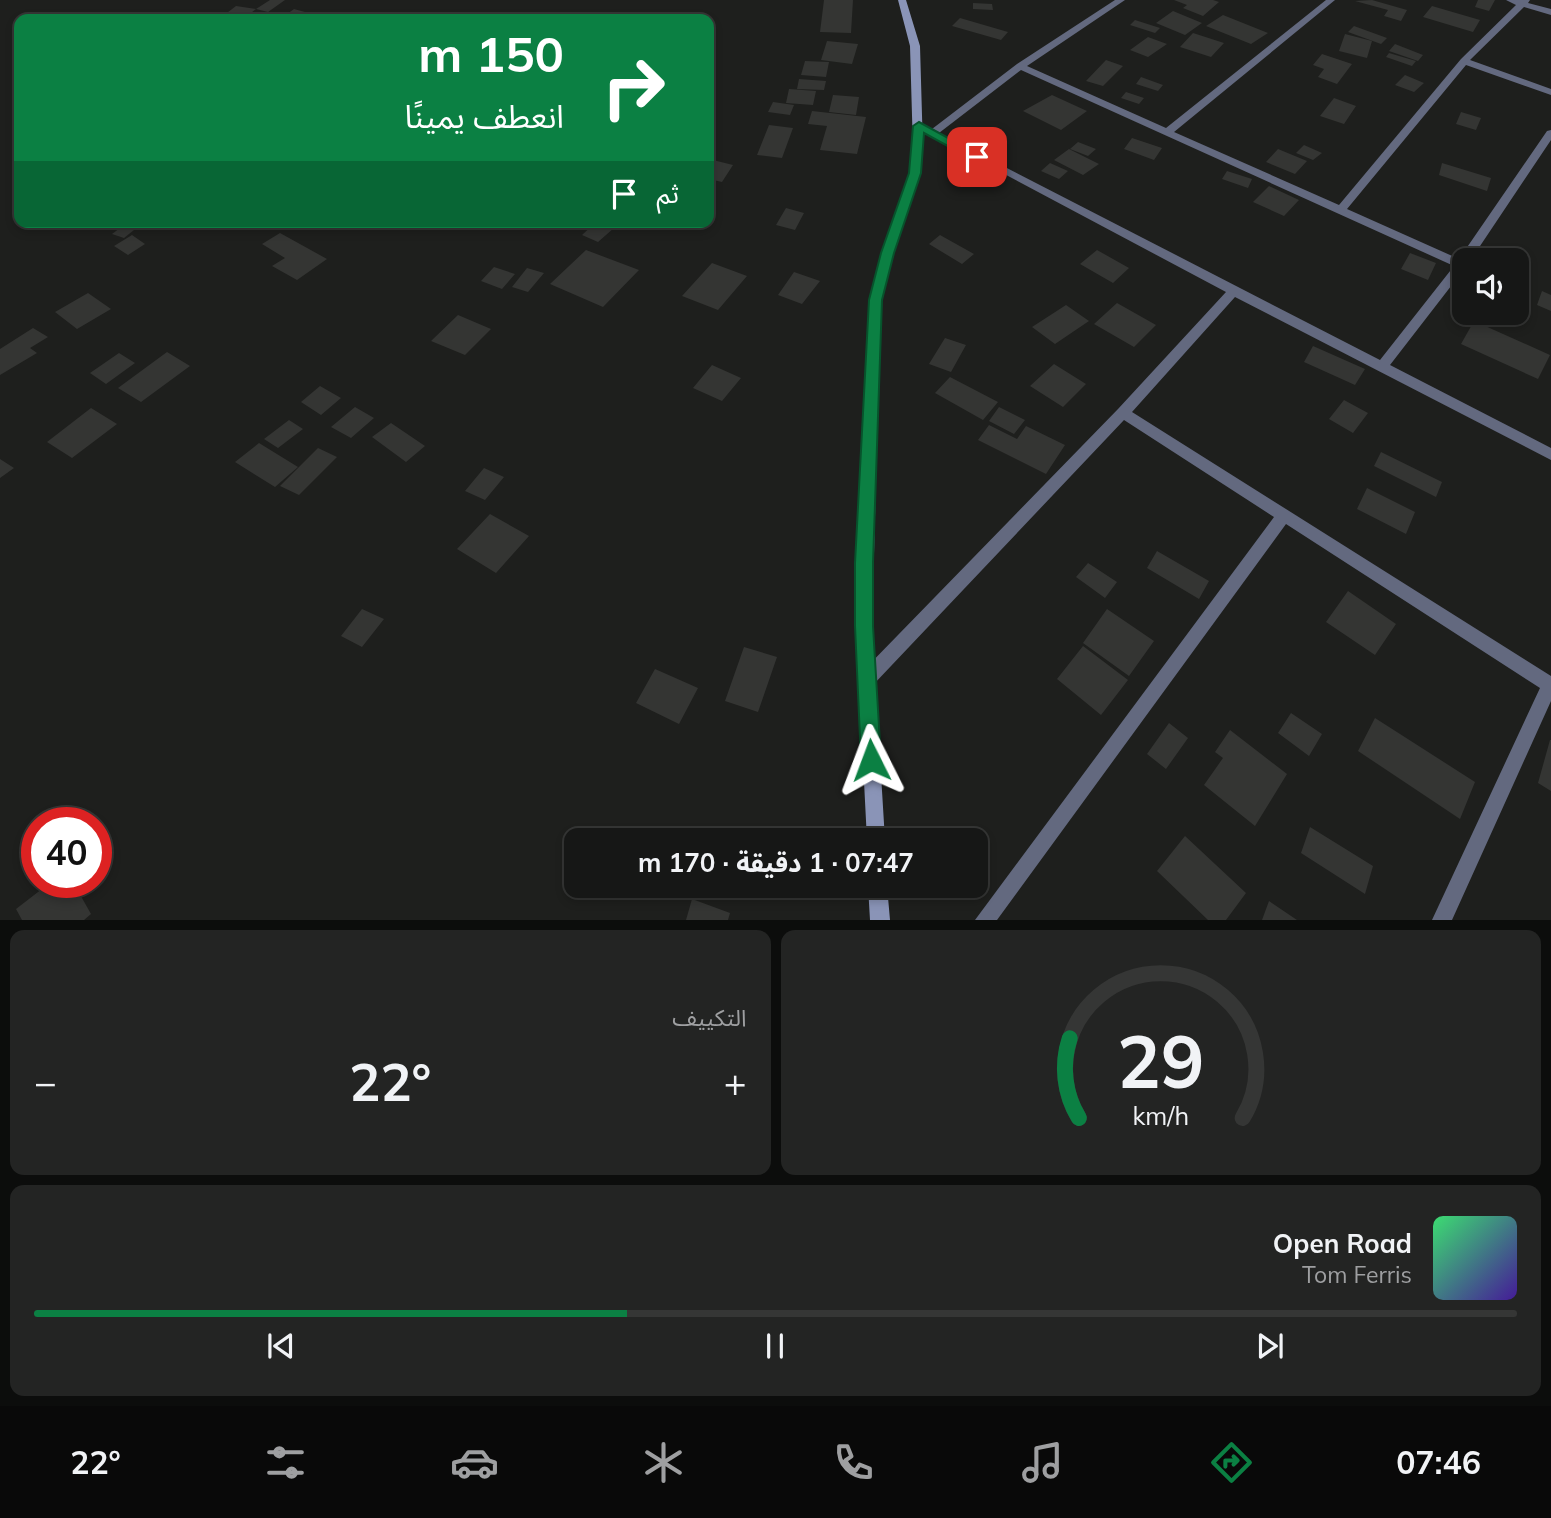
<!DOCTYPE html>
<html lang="ar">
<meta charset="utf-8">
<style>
:root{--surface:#161716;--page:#232423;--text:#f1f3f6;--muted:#9e9fa1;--line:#353635;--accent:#0b8043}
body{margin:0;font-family:Mulish,"Noto Sans Arabic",sans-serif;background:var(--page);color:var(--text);direction:rtl;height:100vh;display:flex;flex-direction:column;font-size:26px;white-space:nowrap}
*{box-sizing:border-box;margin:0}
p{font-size:23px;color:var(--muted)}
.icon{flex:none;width:38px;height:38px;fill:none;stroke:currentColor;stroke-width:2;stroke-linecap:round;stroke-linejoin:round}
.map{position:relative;height:920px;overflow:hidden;direction:ltr}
.sheet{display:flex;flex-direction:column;gap:10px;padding:10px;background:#0c0d0c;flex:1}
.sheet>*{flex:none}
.hud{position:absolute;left:14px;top:14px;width:700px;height:214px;border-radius:14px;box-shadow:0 4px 10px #0003,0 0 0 2px var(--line);direction:rtl;background:#0b8043;color:#fff;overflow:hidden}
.tools{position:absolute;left:1452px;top:248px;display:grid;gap:14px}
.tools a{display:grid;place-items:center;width:77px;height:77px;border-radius:14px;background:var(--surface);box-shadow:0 4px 10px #0003,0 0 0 2px var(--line);font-size:35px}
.speed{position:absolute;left:21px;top:807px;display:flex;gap:14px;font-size:35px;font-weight:700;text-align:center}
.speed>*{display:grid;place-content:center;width:91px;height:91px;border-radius:50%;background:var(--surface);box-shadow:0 4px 10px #0003,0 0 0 2px var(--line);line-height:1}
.speed .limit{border:10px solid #d22;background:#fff;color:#111}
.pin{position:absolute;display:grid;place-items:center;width:60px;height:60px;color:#fff;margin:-30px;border-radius:14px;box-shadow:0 4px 10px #0006}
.me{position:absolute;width:77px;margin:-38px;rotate:357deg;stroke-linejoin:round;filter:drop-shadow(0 0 5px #0008)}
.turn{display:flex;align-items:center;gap:24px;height:147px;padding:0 35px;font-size:32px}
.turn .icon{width:91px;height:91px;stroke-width:2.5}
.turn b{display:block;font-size:49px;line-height:60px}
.then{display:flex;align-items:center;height:66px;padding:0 35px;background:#0003;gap:14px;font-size:26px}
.big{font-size:52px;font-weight:700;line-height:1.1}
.sheet .card{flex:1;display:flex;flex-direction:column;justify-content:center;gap:10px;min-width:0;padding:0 24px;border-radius:14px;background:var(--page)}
.sheet .dial{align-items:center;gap:0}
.dial svg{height:182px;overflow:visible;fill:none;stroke:var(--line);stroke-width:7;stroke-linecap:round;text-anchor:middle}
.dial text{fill:var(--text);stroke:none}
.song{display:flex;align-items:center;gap:21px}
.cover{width:84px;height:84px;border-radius:10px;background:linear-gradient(135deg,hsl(140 70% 55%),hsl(260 70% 35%))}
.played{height:7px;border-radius:4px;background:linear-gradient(90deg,var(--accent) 40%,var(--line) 40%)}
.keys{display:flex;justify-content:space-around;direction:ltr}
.heat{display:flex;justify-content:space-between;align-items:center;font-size:38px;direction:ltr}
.sheet .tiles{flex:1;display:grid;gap:10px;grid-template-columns:1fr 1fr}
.card:last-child{grid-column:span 2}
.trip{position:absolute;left:564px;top:828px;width:424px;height:70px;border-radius:14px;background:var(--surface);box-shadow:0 4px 10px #0003,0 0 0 2px var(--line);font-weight:700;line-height:70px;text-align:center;direction:rtl}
.tab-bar{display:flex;height:112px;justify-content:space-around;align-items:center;background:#090909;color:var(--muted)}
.tab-bar .icon{width:49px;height:49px}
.tab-bar .current{color:var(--accent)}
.tab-bar b{font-size:32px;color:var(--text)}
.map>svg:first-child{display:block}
</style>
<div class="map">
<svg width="1551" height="920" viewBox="0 0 1551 920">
<rect width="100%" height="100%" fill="#1e1f1d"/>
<path fill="#343533" d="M 270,0 L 285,0 L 268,12 L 256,9 Z
M 824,0 L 853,0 L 851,33 L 820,32 Z
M 1174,0 L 1213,0 L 1219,2 L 1203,16 L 1183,8 L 1187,5 Z
M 1372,0 L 1407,10 L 1401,21 L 1384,16 L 1388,10 L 1355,1 Z
M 1478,0 L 1495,0 L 1489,11 L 1475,7 Z
M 973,3 L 992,4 L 993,10 L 973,9 Z
M 236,6 L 256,9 L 243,19 L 219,19 Z
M 1432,6 L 1480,20 L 1473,32 L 1423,17 Z
M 294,9 L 305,12 L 295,19 L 283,17 Z
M 1173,11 L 1202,23 L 1185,35 L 1156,23 Z
M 1223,15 L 1268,33 L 1251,44 L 1206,26 Z
M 960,18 L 1008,32 L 1001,40 L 952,26 Z
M 1135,20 L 1160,28 L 1155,33 L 1130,25 Z
M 1354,26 L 1387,38 L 1381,44 L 1348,32 Z
M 1193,33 L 1224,43 L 1211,57 L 1180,47 Z
M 1345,34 L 1372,41 L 1367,58 L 1339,51 Z
M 1148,37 L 1167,44 L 1148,57 L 1130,50 Z
M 827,41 L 858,44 L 852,64 L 821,60 Z
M 1395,44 L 1423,55 L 1418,61 L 1389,51 Z
M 1389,53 L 1416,61 L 1412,66 L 1386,57 Z
M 1322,54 L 1352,64 L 1337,84 L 1318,77 L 1324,69 L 1313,65 Z
M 1106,60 L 1123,66 L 1103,86 L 1086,81 Z
M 805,61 L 829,62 L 826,77 L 801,75 Z
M 1405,75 L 1424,83 L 1414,92 L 1395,85 Z
M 1141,77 L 1163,85 L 1158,91 L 1136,84 Z
M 799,79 L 826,81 L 824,90 L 797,89 Z
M 789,89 L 816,91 L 813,105 L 786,103 Z
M 1126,92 L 1144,98 L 1139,104 L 1121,98 Z
M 833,95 L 859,97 L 856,115 L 829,112 Z
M 1052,95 L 1087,111 L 1061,130 L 1023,111 Z
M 1334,98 L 1356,106 L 1344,124 L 1320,116 Z
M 773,102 L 794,105 L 790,115 L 768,112 Z
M 812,111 L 866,117 L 857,154 L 820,150 L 827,126 L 808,124 Z
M 1461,112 L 1481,118 L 1476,130 L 1456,124 Z
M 769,125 L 793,128 L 782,158 L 757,155 Z
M 1132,138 L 1162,148 L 1154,160 L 1124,149 Z
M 1078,142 L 1096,149 L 1088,156 L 1070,149 Z
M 1304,145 L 1322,153 L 1313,160 L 1296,153 Z
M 1069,149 L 1099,164 L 1083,175 L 1054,160 Z
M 1278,149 L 1307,161 L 1295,174 L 1266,162 Z
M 709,159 L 733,165 L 722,182 L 709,179 Z
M 1050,163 L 1068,171 L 1059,179 L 1041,171 Z
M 1442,163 L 1491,178 L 1487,191 L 1439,175 Z
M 1227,171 L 1252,179 L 1248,188 L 1222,179 Z
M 1269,186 L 1299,200 L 1284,216 L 1253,202 Z
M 786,208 L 804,213 L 795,230 L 776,225 Z
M 128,222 L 144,222 L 124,238 L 112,234 Z
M 596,222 L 614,228 L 598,242 L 582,235 Z
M 280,233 L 327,259 L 297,280 L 272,266 L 285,258 L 262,244 Z
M 132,235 L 145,244 L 128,255 L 114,246 Z
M 940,235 L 974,254 L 962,264 L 929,244 Z
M 586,250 L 639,270 L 603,307 L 550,284 Z
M 1097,250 L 1129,268 L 1113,283 L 1080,264 Z
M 1410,253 L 1436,263 L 1428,280 L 1401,269 Z
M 712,263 L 747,276 L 718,310 L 682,296 Z
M 494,267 L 515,274 L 502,289 L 481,281 Z
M 527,268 L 544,273 L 528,292 L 512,287 Z
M 794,272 L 820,281 L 802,304 L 778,295 Z
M 1542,291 L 1551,295 L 1551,311 L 1537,305 Z
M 88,293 L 111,309 L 77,329 L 55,312 Z
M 1117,303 L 1156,325 L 1134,347 L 1094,324 Z
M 1066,305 L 1089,321 L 1055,344 L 1032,327 Z
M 458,315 L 491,329 L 465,355 L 431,341 Z
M 1474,321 L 1550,355 L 1538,379 L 1461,344 Z
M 33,328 L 48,337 L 30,348 L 37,353 L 0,375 L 0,349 Z
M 945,338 L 966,345 L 951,372 L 929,364 Z
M 1313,346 L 1365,369 L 1355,385 L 1304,362 Z
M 167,352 L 190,366 L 141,402 L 118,388 Z
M 119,353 L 135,363 L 106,384 L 90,373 Z
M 1054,364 L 1086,384 L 1063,407 L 1030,386 Z
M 712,365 L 741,378 L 722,401 L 693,388 Z
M 950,377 L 998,402 L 983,420 L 935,393 Z
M 320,386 L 341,398 L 321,415 L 301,402 Z
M 1344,400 L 1368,413 L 1353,433 L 1329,419 Z
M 355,407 L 374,418 L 351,438 L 331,427 Z
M 999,407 L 1025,420 L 1014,434 L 989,421 Z
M 91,408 L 117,424 L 72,458 L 47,442 Z
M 289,420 L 303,429 L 278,448 L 264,439 Z
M 391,423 L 425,446 L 406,462 L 372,437 Z
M 989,425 L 1017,439 L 1026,426 L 1065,445 L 1046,474 L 978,440 Z
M 259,443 L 298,467 L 275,487 L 235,462 Z
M 318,448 L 337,457 L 299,495 L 280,486 Z
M 1381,452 L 1442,482 L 1436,497 L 1374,466 Z
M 0,459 L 14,468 L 0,478 Z
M 484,468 L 504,477 L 485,500 L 465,491 Z
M 1367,488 L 1415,512 L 1406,534 L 1357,509 Z
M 490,514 L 529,536 L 496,573 L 457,549 Z
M 1157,551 L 1209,581 L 1199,599 L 1147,568 Z
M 1088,563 L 1117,582 L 1105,598 L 1076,577 Z
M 1348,591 L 1396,624 L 1375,655 L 1326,622 Z
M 362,609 L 384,619 L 362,647 L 341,636 Z
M 1107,609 L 1154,641 L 1129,676 L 1083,643 Z
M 1083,646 L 1128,680 L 1101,715 L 1057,679 Z
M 744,647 L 777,657 L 758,712 L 725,701 Z
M 655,669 L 698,688 L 679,724 L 636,703 Z
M 1291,713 L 1322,734 L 1309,756 L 1278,733 Z
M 1375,718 L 1475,782 L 1460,819 L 1358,751 Z
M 1169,723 L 1188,738 L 1166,769 L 1147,754 Z
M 1230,730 L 1287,774 L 1255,826 L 1204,785 L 1223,758 L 1215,752 Z
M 1550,740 L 1551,740 L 1551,791 L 1538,783 Z
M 1310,827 L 1373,866 L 1365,894 L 1301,853 Z
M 1185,836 L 1246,893 L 1226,920 L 1208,920 L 1157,871 Z
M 51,882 L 73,882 L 91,914 L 84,920 L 22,920 L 16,909 Z
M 692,899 L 730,913 L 728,920 L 686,920 Z
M 1269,901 L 1297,920 L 1262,920 Z"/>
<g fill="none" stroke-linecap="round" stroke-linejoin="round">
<path fill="#63697f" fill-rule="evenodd" d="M 1115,0 L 1125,0 L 1027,66 L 1166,128 L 1326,0 L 1335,0 L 1174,132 L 1339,205 L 1461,59 L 1516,5 L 1506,0 L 1530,0 L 1528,3 L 1551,9 L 1551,15 L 1524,7 L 1470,60 L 1551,89 L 1551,95 L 1466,65 L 1347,209 L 1459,259 L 1547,131 L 1551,130 L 1551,140 L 1470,261 L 1465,261 L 1465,268 L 1390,365 L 1551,448 L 1551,460 L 1235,297 L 1132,412 L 1551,676 L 1551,701 L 1452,920 L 1432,920 L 1540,688 L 1286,524 L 997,920 L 975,920 L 1274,517 L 1124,420 L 873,685 L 867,687 L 861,685 L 859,679 L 861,673 L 1118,409 L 1226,292 L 914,126 L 919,123 L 932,129 L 1017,64 ZM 1021,70 L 1454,266 L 1380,360 L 939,133 Z"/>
<path fill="#8a94b7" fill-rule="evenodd" d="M 898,0 L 906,0 L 920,46 L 923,150 L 920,173 L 893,253 L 881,300 L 872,626 L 885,840 L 867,840 L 856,626 L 869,300 L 881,253 L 910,173 L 913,150 L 910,46 Z
M 868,886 L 887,886 L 890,920 L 870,920 Z"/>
</g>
<path fill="#0b8043" stroke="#07532c" stroke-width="2" d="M 919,122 L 983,157 L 973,160 L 924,133 L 921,173 L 894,253 L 882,300 L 873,563 L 873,626 L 881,760 L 878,767 L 871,769 L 864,767 L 861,760 L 855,626 L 855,563 L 869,300 L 881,253 L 909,173 L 913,126 Z"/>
</svg>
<div class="tools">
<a><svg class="icon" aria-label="sound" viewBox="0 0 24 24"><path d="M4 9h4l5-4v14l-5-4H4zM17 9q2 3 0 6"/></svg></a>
</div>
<div class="speed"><div class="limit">40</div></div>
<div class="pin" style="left:977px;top:157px;background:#d93025"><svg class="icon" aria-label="arrive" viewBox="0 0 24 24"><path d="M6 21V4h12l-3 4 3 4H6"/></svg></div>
<svg class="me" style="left:871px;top:760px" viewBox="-20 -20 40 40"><path d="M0-17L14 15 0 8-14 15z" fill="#0b8043" stroke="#fff" stroke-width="4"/></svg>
<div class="trip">07:47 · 1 دقيقة · 170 m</div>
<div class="hud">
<div class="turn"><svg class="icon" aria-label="right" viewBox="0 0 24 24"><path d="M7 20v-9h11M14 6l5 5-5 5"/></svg><div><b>150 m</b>انعطف يمينًا</div></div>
<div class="then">ثم<svg class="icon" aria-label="arrive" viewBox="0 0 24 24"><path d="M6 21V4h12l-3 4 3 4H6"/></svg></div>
</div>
</div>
<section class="sheet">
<div class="tiles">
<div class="card dial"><svg viewBox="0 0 100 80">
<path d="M14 69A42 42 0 1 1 86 69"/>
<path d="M14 69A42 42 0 0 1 10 34" stroke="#0b8043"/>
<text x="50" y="56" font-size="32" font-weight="700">29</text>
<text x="50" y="72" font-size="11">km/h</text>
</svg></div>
<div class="card"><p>التكييف</p>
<div class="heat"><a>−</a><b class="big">22°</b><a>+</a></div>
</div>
<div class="card">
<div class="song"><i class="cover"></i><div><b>Open Road</b><p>Tom Ferris</p></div></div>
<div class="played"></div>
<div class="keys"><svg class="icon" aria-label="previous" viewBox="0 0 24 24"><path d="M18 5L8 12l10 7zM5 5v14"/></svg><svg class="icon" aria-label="pause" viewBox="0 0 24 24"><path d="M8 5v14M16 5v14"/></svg><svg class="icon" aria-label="next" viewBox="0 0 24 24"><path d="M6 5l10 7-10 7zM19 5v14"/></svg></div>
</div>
</div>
</section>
<nav class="tab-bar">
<b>07:46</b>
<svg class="icon current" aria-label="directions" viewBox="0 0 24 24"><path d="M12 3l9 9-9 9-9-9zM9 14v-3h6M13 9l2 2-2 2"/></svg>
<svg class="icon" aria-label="music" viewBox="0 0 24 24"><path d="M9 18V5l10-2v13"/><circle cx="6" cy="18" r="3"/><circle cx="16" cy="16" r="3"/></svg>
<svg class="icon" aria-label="phone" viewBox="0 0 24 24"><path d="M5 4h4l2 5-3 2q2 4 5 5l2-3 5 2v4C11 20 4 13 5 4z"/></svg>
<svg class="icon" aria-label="climate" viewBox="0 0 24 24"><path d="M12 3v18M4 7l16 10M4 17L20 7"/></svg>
<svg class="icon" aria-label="car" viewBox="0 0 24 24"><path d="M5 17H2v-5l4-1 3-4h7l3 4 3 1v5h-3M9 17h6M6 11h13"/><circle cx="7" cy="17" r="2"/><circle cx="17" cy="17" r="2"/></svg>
<svg class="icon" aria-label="filters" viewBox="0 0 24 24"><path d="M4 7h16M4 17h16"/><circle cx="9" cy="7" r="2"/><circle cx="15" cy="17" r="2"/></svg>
<b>22°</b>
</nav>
